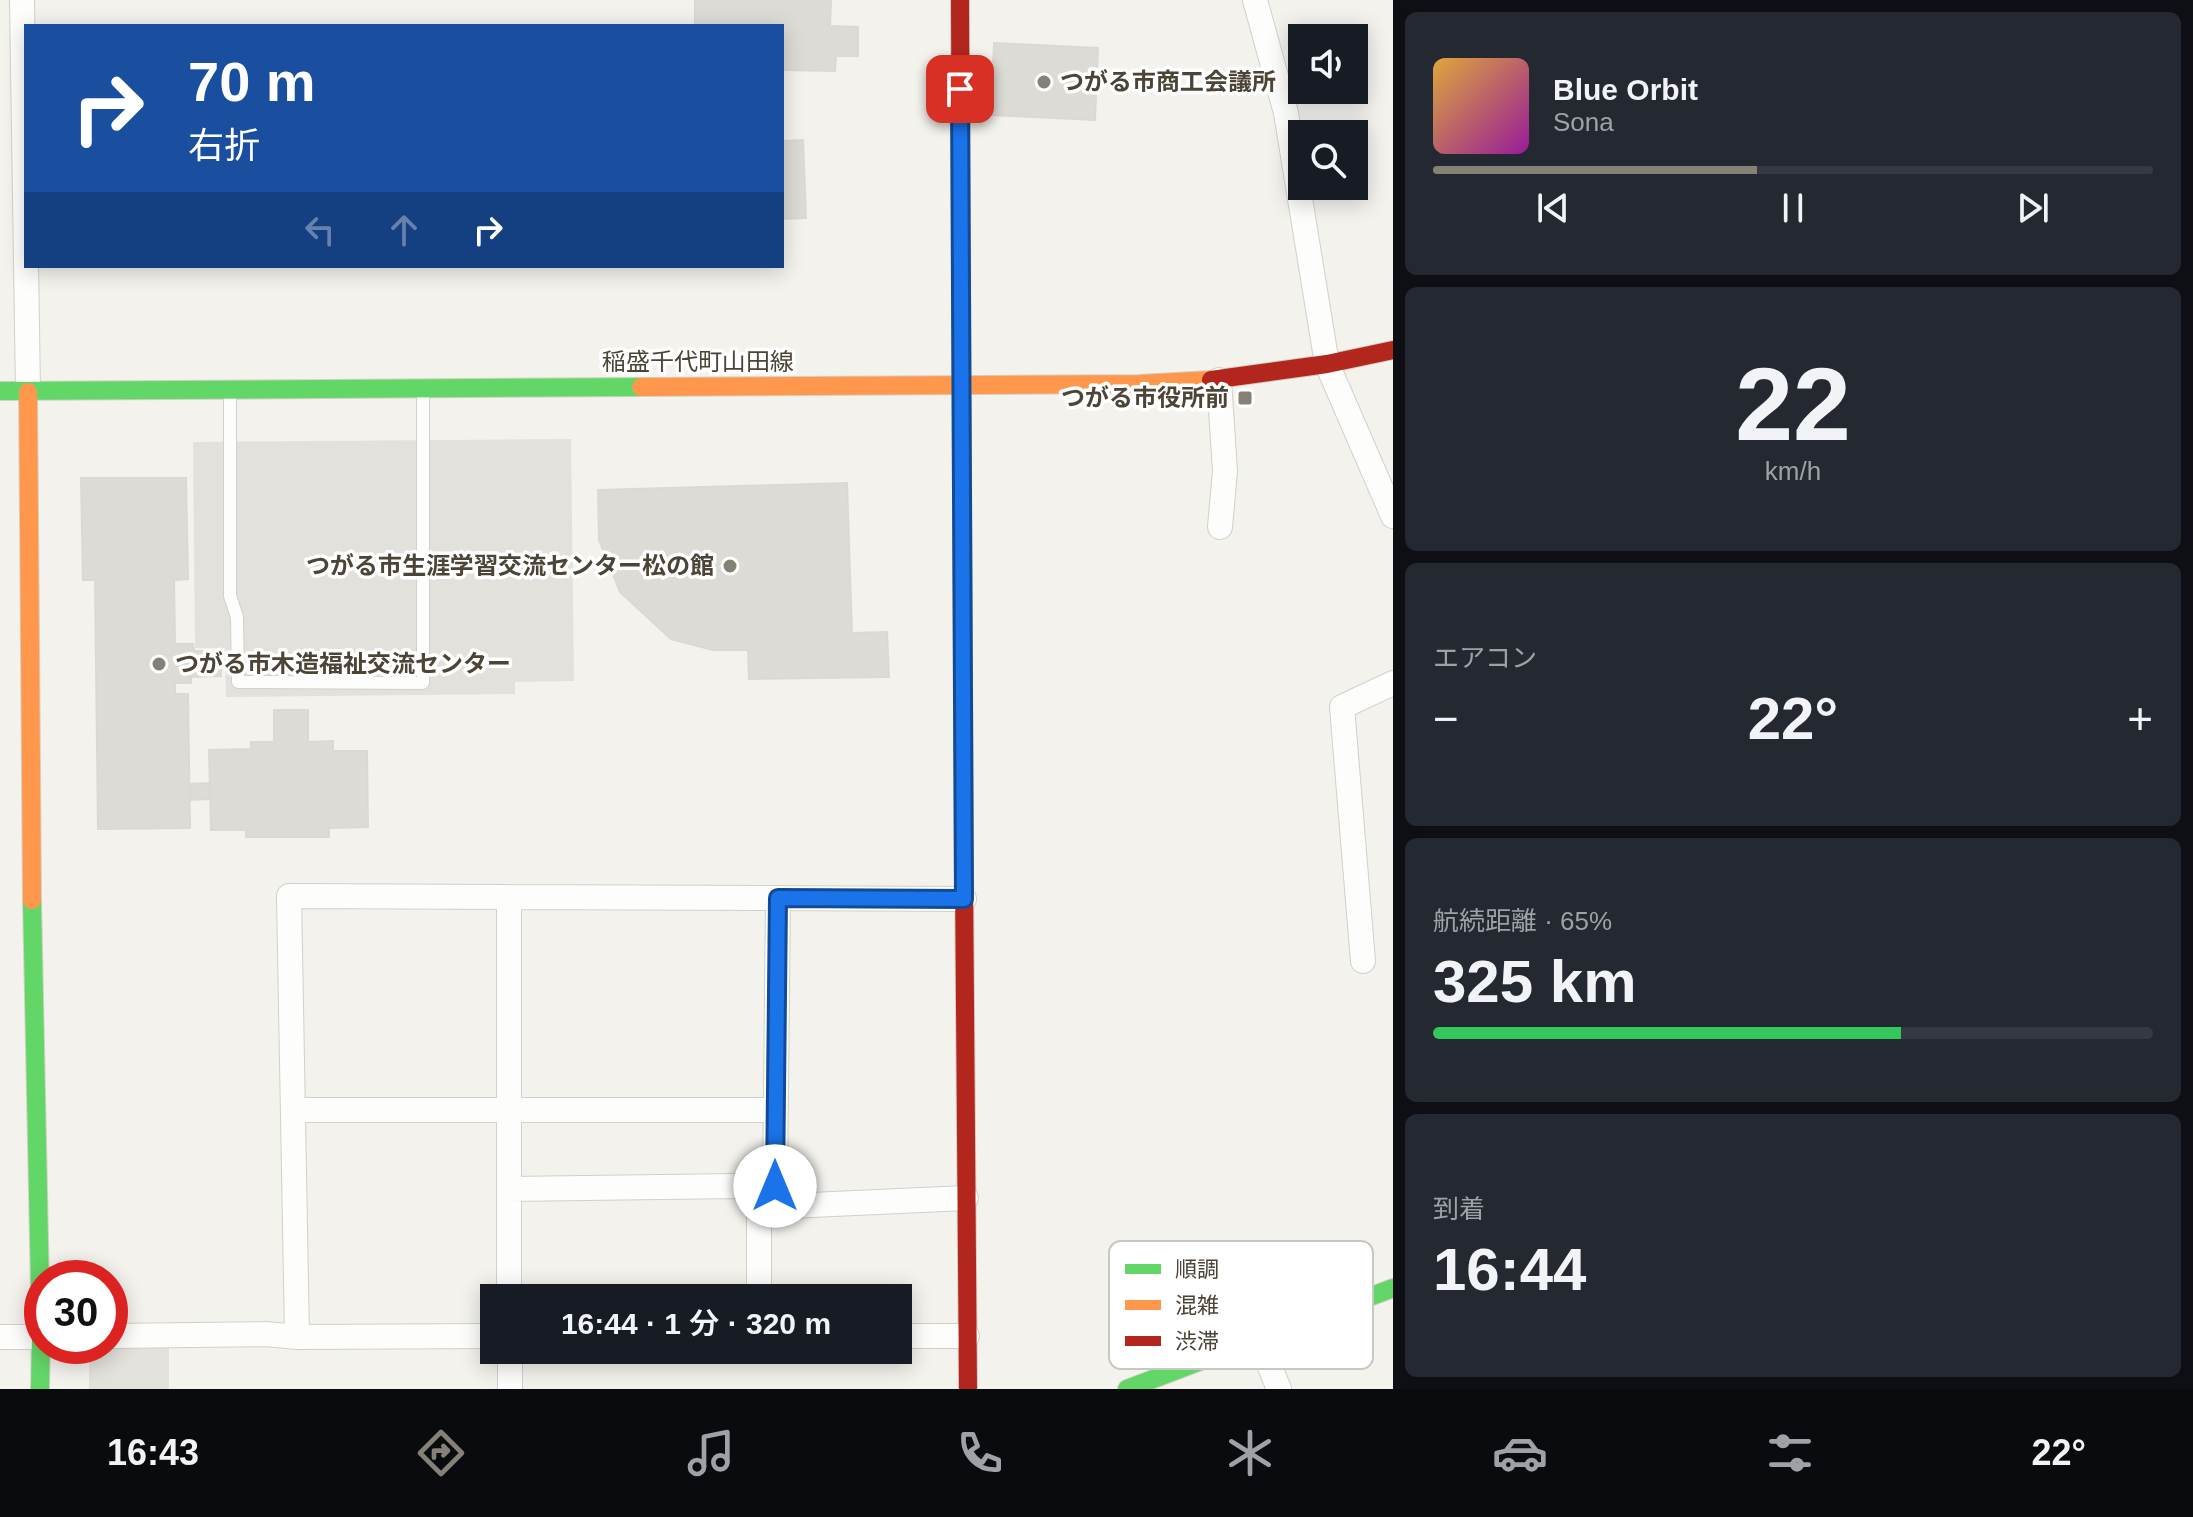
<!DOCTYPE html>
<html lang="ja">
<meta charset="utf-8">
<style>
:root{--surface:#171b24;--page:#242831;--text:#f1f3f6;--muted:#9ea1a6;--line:#363941;--accent:#868177}
body{margin:0;font-family:Helvetica,"Noto Sans JP",sans-serif;background:var(--page);color:var(--text);height:100vh;display:flex;flex-direction:column;font-size:30px;white-space:nowrap}
*{box-sizing:border-box;margin:0}
p{font-size:26px;color:var(--muted)}
.icon{flex:none;width:44px;height:44px;fill:none;stroke:currentColor;stroke-width:2;stroke-linecap:round;stroke-linejoin:round}
.map{position:relative;flex:1;overflow:hidden}
.details{display:flex;flex-direction:column;gap:12px;padding:12px;background:#0d0f14;width:800px}
.details>*{flex:none}
.banner{position:absolute;left:24px;top:24px;width:760px;height:244px;border-radius:0px;box-shadow:0 4px 20px #0003;background:#1a4fa0;color:#fff;overflow:hidden}
.tools{position:absolute;left:1288px;top:24px;display:grid;gap:16px}
.tools a{display:grid;place-items:center;width:80px;height:80px;border-radius:0px;background:var(--surface);box-shadow:0 4px 20px #0003;font-size:40px}
.speed{position:absolute;left:24px;top:1260px;display:flex;gap:16px;font-size:40px;font-weight:700;text-align:center}
.speed>*{display:grid;place-content:center;width:104px;height:104px;border-radius:50%;background:var(--surface);box-shadow:0 4px 20px #0003;line-height:1}
.speed .limit{border:12px solid #d22;background:#fff;color:#111}
.pin{position:absolute;display:grid;place-items:center;width:68px;height:68px;color:#fff;margin:-34px;border-radius:16px;box-shadow:0 4px 12px #0006}
.me{position:absolute;width:88px;margin:-44px;rotate:0deg;stroke-linejoin:round;filter:drop-shadow(0 0 6px #0008)}
.turn{display:flex;align-items:center;gap:28px;height:168px;padding:0 32px;font-size:36px}
.turn .icon{width:104px;height:104px;stroke-width:2.5}
.turn b{display:block;font-size:56px;line-height:68px}
.lanes{display:flex;align-items:center;height:76px;padding:0 32px;background:#0003;justify-content:center;gap:40px;direction:ltr}
.lanes .off{opacity:.35}
.big{font-size:60px;font-weight:600;line-height:1.1}
.details .tile{flex:1;display:flex;flex-direction:column;justify-content:center;gap:12px;min-width:0;padding:0 28px;border-radius:12px;background:var(--page)}
.details .dial{align-items:center;gap:0}
.dial b{font-size:104px;line-height:1}
.song{display:flex;align-items:center;gap:24px}
.cover{width:96px;height:96px;border-radius:12px;background:linear-gradient(135deg,hsl(40 70% 55%),hsl(300 70% 35%))}
.played{height:8px;border-radius:4px;background:linear-gradient(90deg,var(--accent) 45%,var(--line) 45%)}
.keys{display:flex;justify-content:space-around;direction:ltr}
.heat{display:flex;justify-content:space-between;align-items:center;font-size:44px;direction:ltr}
.charge{height:12px;border-radius:6px;background:linear-gradient(90deg,#34c759 65%,var(--line) 0)}
.trip{position:absolute;left:480px;top:1284px;width:432px;height:80px;border-radius:0px;background:var(--surface);box-shadow:0 4px 20px #0003;font-weight:600;line-height:80px;text-align:center}
.dock{display:flex;height:128px;justify-content:space-around;align-items:center;background:#090b0e;color:var(--muted)}
.dock .icon{width:56px;height:56px}
.dock .on{color:var(--accent)}
.dock b{font-size:36px;color:var(--text)}
main{display:flex;flex:1;min-height:0}
.map>svg:first-child{display:block}
</style>
<main>
<div class="map">
<svg width="1393" height="1389" viewBox="0 0 1393 1389">
<rect width="100%" height="100%" fill="#f3f2ed"/>
<path fill="#e2e1dc" d="M 571,439 L 574,681 L 515,682 L 515,694 L 226,697 L 225,648 L 195,648 L 193,442 Z
M 89,1346 L 169,1347 L 169,1389 L 89,1389 Z"/>
<path fill="#dddbd5" stroke="#dbd9d2" stroke-width="2" d="M 695,0 L 831,0 L 830,26 L 858,27 L 858,56 L 836,56 L 835,71 L 782,70 L 782,26 L 695,26 Z
M 994,43 L 1098,48 L 1095,120 L 991,115 Z
M 803,140 L 806,218 L 782,219 L 782,141 Z
M 81,478 L 186,478 L 188,579 L 174,580 L 175,644 L 193,644 L 194,651 L 221,651 L 221,676 L 191,677 L 191,683 L 175,683 L 175,694 L 188,694 L 190,828 L 98,829 L 95,580 L 83,580 Z
M 847,483 L 852,633 L 887,632 L 889,677 L 749,679 L 748,650 L 713,650 L 671,639 L 620,592 L 599,540 L 598,490 Z
M 274,710 L 308,710 L 308,742 L 333,741 L 333,751 L 367,751 L 368,827 L 329,828 L 329,837 L 246,837 L 246,830 L 211,830 L 209,750 L 251,749 L 251,742 L 274,742 Z
M 210,783 L 211,799 L 189,800 L 189,784 Z"/>
<g fill="none" stroke-linecap="round" stroke-linejoin="round">
<g stroke="#d1d0ca" stroke-width="14">
<path id="lane" d="M 230,392 L 230,596 L 237,617 L 238,682 L 423,683 L 423,392"/>
</g>
<g stroke="#d1d0ca" stroke-width="26">
<path id="street" d="M 22,0 L 28,392
M 1255,0 L 1286,113 L 1327,364 L 1393,516
M 1219,380 L 1225,471 L 1220,527
M 509,897 L 509,1298
M 1363,961 L 1342,707 L 1393,683
M 293,1110 L 776,1110
M 509,1189 L 738,1186 L 789,1206 L 966,1198
M 759,1298 L 759,1219 L 775,1186 L 778,898
M 110,1336 L 266,1334 L 297,1337 L 494,1336
M 898,1336 L 967,1336
M 0,1337 L 42,1337
M 297,1337 L 289,896 L 964,899
M 1258,1338 L 1279,1389
M 510,1350 L 510,1389"/>
</g>
<g stroke="#d3d0c3" stroke-width="20">
<path id="fast" d="M 0,391 L 641,387
M 32,900 L 41,1337 L 40,1389
M 1127,1389 L 1393,1288"/>
</g>
<g stroke="#d3d0c3" stroke-width="20">
<path id="slow" d="M 641,387 L 1139,384 L 1211,380
M 28,392 L 32,900
M 962,486 L 964,876"/>
</g>
<g stroke="#d3d0c3" stroke-width="20">
<path id="jam" d="M 960,0 L 962,486
M 1211,380 L 1327,364 L 1393,350
M 964,876 L 968,1389"/>
</g>
<use href="#lane" stroke="#fdfdfc" stroke-width="12"/>
<use href="#street" stroke="#fdfdfc" stroke-width="24"/>
<use href="#fast" stroke="#63d668" stroke-width="18"/>
<use href="#slow" stroke="#ff974d" stroke-width="18"/>
<use href="#jam" stroke="#b3261e" stroke-width="18"/>
</g>
<g fill="none" stroke-linecap="round" stroke-linejoin="round">
<g stroke="#114b97" stroke-width="20">
<path id="route" d="M 775,1186 L 778,898 L 964,899 L 960,89"/>
</g>
<use href="#route" stroke="#1a73e8" stroke-width="14"/>
</g>
<g fill="#868177" stroke="#fff" stroke-width="3">
<circle cx="1044" cy="82" r="8"/>
<rect x="1237" y="390" width="16" height="16" rx="4"/>
<circle cx="730" cy="566" r="8"/>
<circle cx="159" cy="664" r="8"/>
</g>
<g text-anchor="middle" stroke-width="7" stroke-linejoin="round" paint-order="stroke">
<g font-size="24" font-weight="bold" fill="#4b4437" stroke="#fff" text-anchor="start">
<text x="1060" y="90">つがる市商工会議所</text>
<text x="1229" y="406" text-anchor="end">つがる市役所前</text>
<text x="714" y="574" text-anchor="end">つがる市生涯学習交流センター松の館</text>
<text x="175" y="672">つがる市木造福祉交流センター</text>
</g>
<g font-size="24" fill="#4b4437" stroke="#fff">
<text x="698" y="370">稲盛千代町山田線</text>
</g>
</g>
<rect x="1109" y="1241" width="264" height="128" rx="12" fill="#fff" stroke="#c9c7c3" stroke-width="2"/>
<rect x="1125" y="1264" width="36" height="10" fill="#63d668"/>
<rect x="1125" y="1300" width="36" height="10" fill="#ff974d"/>
<rect x="1125" y="1336" width="36" height="10" fill="#b3261e"/>
<g font-size="22" fill="#4b4437">
<text x="1175" y="1277">順調</text>
<text x="1175" y="1313">混雑</text>
<text x="1175" y="1349">渋滞</text>
</g>
</svg>
<div class="tools">
<a><svg class="icon" aria-label="sound" viewBox="0 0 24 24"><path d="M4 9h4l5-4v14l-5-4H4zM17 9q2 3 0 6"/></svg></a>
<a><svg class="icon" aria-label="search" viewBox="0 0 24 24"><circle cx="10" cy="10" r="6"/><path d="M15 15l6 6"/></svg></a>
</div>
<div class="speed"><div class="limit">30</div></div>
<div class="pin" style="left:960px;top:89px;background:#d93025"><svg class="icon" aria-label="arrive" viewBox="0 0 24 24"><path d="M6 21V4h12l-3 4 3 4H6"/></svg></div>
<svg class="me" style="left:775px;top:1186px" viewBox="-20 -20 40 40"><circle r="19" fill="#fff"/><path d="M0-13L10 11 0 6-10 11z" fill="#1a73e8"/></svg>
<div class="trip">16:44 · 1 分 · 320 m</div>
<div class="banner">
<div class="turn"><svg class="icon" aria-label="right" viewBox="0 0 24 24"><path d="M7 20v-9h11M14 6l5 5-5 5"/></svg><div><b>70 m</b>右折</div></div>
<div class="lanes"><svg class="icon off" aria-label="left" viewBox="0 0 24 24"><path d="M17 20v-9H6M10 6l-5 5 5 5"/></svg><svg class="icon off" aria-label="ahead" viewBox="0 0 24 24"><path d="M12 20V5M6 11l6-6 6 6"/></svg><svg class="icon" aria-label="right" viewBox="0 0 24 24"><path d="M7 20v-9h11M14 6l5 5-5 5"/></svg></div>
</div>
</div>
<section class="details">
<div class="tile">
<div class="song"><i class="cover"></i><div><b>Blue Orbit</b><p>Sona</p></div></div>
<div class="played"></div>
<div class="keys"><svg class="icon" aria-label="previous" viewBox="0 0 24 24"><path d="M18 5L8 12l10 7zM5 5v14"/></svg><svg class="icon" aria-label="pause" viewBox="0 0 24 24"><path d="M8 5v14M16 5v14"/></svg><svg class="icon" aria-label="next" viewBox="0 0 24 24"><path d="M6 5l10 7-10 7zM19 5v14"/></svg></div>
</div>
<div class="tile dial"><b>22</b><p>km/h</p></div>
<div class="tile"><p>エアコン</p>
<div class="heat"><a>−</a><b class="big">22°</b><a>+</a></div>
</div>
<div class="tile"><p>航続距離 · 65%</p><b class="big">325 km</b><div class="charge"></div></div>
<div class="tile"><p>到着</p><b class="big">16:44</b></div>
</section>
</main>
<nav class="dock">
<b>16:43</b>
<svg class="icon on" aria-label="directions" viewBox="0 0 24 24"><path d="M12 3l9 9-9 9-9-9zM9 14v-3h6M13 9l2 2-2 2"/></svg>
<svg class="icon" aria-label="music" viewBox="0 0 24 24"><path d="M9 18V5l10-2v13"/><circle cx="6" cy="18" r="3"/><circle cx="16" cy="16" r="3"/></svg>
<svg class="icon" aria-label="phone" viewBox="0 0 24 24"><path d="M5 4h4l2 5-3 2q2 4 5 5l2-3 5 2v4C11 20 4 13 5 4z"/></svg>
<svg class="icon" aria-label="climate" viewBox="0 0 24 24"><path d="M12 3v18M4 7l16 10M4 17L20 7"/></svg>
<svg class="icon" aria-label="car" viewBox="0 0 24 24"><path d="M5 17H2v-5l4-1 3-4h7l3 4 3 1v5h-3M9 17h6M6 11h13"/><circle cx="7" cy="17" r="2"/><circle cx="17" cy="17" r="2"/></svg>
<svg class="icon" aria-label="filters" viewBox="0 0 24 24"><path d="M4 7h16M4 17h16"/><circle cx="9" cy="7" r="2"/><circle cx="15" cy="17" r="2"/></svg>
<b>22°</b>
</nav>
